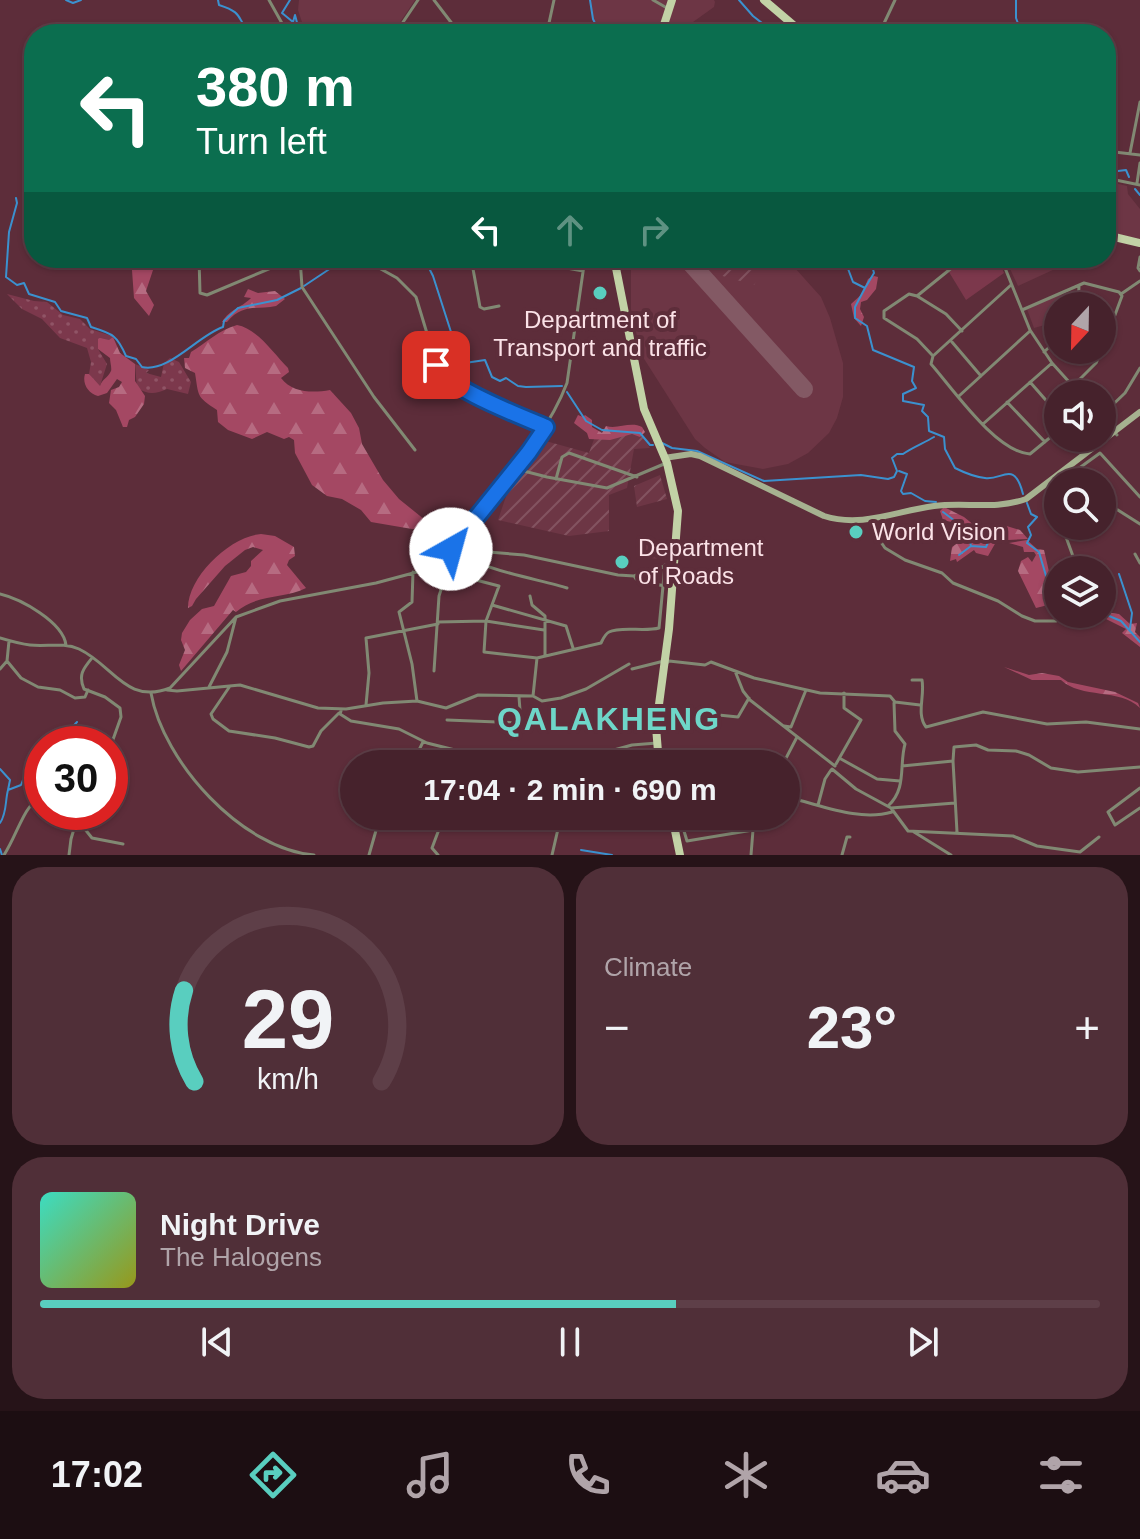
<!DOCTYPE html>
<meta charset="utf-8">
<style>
:root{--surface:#46222c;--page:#502f38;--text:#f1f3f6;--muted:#b0a4a9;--line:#5e3f48;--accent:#59cebf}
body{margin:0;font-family:Arial,sans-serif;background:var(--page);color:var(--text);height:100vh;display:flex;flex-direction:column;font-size:30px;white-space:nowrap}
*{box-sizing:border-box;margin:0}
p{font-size:26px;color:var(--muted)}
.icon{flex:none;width:44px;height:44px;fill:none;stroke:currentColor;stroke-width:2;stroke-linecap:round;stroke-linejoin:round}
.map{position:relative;height:855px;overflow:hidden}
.sheet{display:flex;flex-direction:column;gap:12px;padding:12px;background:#261318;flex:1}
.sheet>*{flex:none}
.top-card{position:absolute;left:24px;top:24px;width:1092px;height:244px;border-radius:32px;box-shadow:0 2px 6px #0004,0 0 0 2px var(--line);background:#0b6e4f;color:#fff;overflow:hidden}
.needle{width:52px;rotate:202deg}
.tools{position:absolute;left:1044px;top:292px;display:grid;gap:16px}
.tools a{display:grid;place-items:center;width:72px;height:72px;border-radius:50%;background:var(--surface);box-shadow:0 2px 6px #0004,0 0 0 2px var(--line);font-size:40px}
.speed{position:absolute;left:24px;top:726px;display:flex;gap:16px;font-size:40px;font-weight:700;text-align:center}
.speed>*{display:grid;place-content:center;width:104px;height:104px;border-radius:50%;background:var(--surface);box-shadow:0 2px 6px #0004,0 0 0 2px var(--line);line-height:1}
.speed .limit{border:12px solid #d22;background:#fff;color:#111}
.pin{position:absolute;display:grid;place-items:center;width:68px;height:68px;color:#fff;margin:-34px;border-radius:16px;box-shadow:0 4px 12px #0006}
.me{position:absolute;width:88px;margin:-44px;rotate:38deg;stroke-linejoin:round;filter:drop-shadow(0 0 6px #0008)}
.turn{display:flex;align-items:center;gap:28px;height:168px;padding:0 40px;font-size:36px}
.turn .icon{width:104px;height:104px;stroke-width:2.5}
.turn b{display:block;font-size:56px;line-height:68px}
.lanes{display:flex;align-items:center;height:76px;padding:0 40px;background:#0003;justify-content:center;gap:40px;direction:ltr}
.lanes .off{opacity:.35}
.big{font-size:60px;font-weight:700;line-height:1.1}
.sheet .card{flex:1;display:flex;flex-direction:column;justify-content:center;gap:12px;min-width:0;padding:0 28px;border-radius:32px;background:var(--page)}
.sheet .dial{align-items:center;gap:0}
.dial svg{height:208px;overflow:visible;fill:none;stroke:var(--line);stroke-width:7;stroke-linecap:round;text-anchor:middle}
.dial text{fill:var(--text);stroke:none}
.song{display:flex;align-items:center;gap:24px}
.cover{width:96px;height:96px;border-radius:12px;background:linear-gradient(135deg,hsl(170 70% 55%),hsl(60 70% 35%))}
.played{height:8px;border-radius:4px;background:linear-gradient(90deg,var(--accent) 60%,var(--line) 60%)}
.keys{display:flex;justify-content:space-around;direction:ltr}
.heat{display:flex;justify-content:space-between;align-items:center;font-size:44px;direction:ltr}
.sheet .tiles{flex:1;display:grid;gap:12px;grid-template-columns:1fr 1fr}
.card:last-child{grid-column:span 2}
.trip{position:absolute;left:340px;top:750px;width:460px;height:80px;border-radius:40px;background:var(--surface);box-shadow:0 2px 6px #0004,0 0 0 2px var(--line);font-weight:700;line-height:80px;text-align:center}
.menu{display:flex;height:128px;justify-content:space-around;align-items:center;background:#1c0e12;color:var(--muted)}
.menu .icon{width:56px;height:56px}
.menu .active{color:var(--accent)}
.menu b{font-size:36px;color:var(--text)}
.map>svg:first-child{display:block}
</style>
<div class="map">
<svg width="1140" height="855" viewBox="0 0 1140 855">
<defs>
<pattern id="industrial-furrows" width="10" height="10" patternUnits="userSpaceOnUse" patternTransform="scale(2)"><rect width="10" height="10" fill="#6d3645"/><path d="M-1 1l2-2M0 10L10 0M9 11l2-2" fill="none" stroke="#835360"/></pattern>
<pattern id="green-dots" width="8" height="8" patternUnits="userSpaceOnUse" patternTransform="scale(2)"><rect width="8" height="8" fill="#7c384c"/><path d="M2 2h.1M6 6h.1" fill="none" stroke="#905466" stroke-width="1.8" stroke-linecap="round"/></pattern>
<pattern id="forest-firs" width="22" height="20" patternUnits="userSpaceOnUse" patternTransform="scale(2)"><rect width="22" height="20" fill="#a44863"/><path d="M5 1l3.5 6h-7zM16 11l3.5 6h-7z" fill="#b66b81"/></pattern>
</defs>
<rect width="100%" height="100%" fill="#5d2d3a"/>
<path fill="#6d3645" d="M 299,0 L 415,0 L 392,34 L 306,34 L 298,10 Z
M 590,0 L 714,0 L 715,2 L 714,7 L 686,27 L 690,34 L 600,34 L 593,19 Z
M 1106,181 L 1127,186 L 1128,194 L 1140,209 L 1140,239 L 1106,232 Z
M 631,258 L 786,258 L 821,297 L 830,318 L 843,363 L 843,397 L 837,418 L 829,433 L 808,453 L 788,464 L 763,469 L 725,462 L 705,448 L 695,439 L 641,354 L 631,309 Z
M 1005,258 L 1054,258 L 1068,263 L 1018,286 Z
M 1062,294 L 1052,323 L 1034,328 L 1027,309 Z
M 639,538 L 670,543 L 669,560 L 638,557 Z"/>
<path fill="url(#industrial-furrows)" d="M 724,258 L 750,258 L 767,264 L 754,285 L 719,275 Z
M 597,431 L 641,435 L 650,448 L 634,449 L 627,488 L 609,495 L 609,531 L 569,536 L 498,520 L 513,476 L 542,440 L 589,453 Z
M 660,475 L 667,499 L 637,507 L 634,486 Z"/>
<path fill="url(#green-dots)" d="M 7,294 L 34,301 L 47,302 L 63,315 L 80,319 L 90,329 L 112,336 L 112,340 L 98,340 L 98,349 L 107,364 L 100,386 L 98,387 L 89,374 L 91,362 L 87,348 L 60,338 L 42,319 L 22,309 Z
M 170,358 L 179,362 L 191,382 L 188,394 L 167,389 C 155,394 149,395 137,388 L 135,364 L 149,370 L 146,373 L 161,377 L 164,363 Z"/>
<path fill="url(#forest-firs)" d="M 136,258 L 160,258 L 156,261 L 146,291 L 154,305 L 149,316 L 134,298 L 132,270 Z
M 874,276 L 878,277 L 876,289 L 867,300 L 861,302 L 860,309 L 864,317 L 861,326 L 854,318 L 851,304 L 862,294 L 868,279 Z
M 248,289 L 258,293 L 275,291 L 285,299 L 276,306 C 257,310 243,303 227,322 L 222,322 C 231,308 240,309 251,298 L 244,297 Z
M 237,325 C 258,329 274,354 288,368 L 289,372 L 281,378 C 292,393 313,393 330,390 L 351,413 L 359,428 L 362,444 L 383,480 L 399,499 L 430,524 L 429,528 L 412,529 L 371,522 L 361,510 L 342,499 L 327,496 L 312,485 L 295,453 L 294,440 L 289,437 L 284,439 L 267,432 L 252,439 L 228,430 L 218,422 L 217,410 C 196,396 199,397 195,373 L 185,368 L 184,358 L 189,358 L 191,352 C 206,343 219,330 237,325 Z
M 113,337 L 120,353 L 135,364 L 135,381 L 145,396 L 144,404 L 135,417 L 129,420 L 127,427 L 123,427 L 116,410 L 109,403 L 111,390 L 119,387 L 122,382 L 117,379 L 107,393 L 98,396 C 88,394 82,383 85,374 L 89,374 L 100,386 C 102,379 108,378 111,371 C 112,368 110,362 110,358 L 98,349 L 98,339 L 100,338 L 109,340 Z
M 578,415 L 583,417 L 585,415 L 592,420 L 592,427 L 602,433 L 606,426 C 617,430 630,421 642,427 L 645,432 L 640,437 L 632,434 L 610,440 L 589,439 L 587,433 L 574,423 Z
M 944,507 L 964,517 L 980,530 L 978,534 L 982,539 L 985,530 L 990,526 L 994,528 L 1000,524 L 1020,530 L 1028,539 L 1008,540 L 1005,537 L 996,542 L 988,556 L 976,553 L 974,550 L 957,562 L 956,559 L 950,561 L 952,547 L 959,542 L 967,542 L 960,524 L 943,520 L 940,511 Z
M 261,534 L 275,536 L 294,547 L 295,556 L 289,560 L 287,565 L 306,588 C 284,599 256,594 236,612 L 233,610 L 181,671 L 179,665 L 185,650 L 181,640 L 182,633 L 190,620 L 202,609 L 214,606 L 231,576 L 246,572 L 251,566 L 251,561 L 263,550 L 253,547 L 245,550 L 225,566 L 196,599 L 192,606 L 188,608 C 188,576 231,536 261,534 Z
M 1027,540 L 1037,549 L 1044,550 L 1050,576 L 1058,587 L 1058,614 L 1102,614 L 1102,610 L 1110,610 L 1110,613 L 1119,614 L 1130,624 L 1137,623 L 1135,632 L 1140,637 L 1140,647 L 1122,633 L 1126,629 L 1106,619 L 1081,617 L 1084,626 L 1080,629 L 1068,622 L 1080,617 L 1054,614 L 1055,609 L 1048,605 L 1036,608 L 1018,571 L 1021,561 L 1028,557 L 1032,562 L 1036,555 L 1034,552 L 1024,552 L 1023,547 L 1009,543 Z
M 1004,667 L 1029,675 L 1042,673 L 1059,676 L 1068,682 L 1115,692 L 1138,703 L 1140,708 C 1120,688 1081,699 1061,680 L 1032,680 Z"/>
<path fill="#7c384c" d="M 966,258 L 998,258 L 1004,273 L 966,300 L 949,272 Z"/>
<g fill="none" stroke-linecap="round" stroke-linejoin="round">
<path stroke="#3b91cf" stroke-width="2" d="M 66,0 L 73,3 L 81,0
M 218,0 L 219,5 C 244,13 236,17 250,34
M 290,0 L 282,13 L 293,22 L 295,15 L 300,34
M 590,0 L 593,19 L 600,34
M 739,0 L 753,16 L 776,34
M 1016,0 L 1016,18 L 1022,34
M 252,34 L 272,31 L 276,34
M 1106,167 L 1118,171 L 1126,170 L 1129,177
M 1135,189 L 1140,195
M 16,198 L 17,203 L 9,232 L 6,277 L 17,285 L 24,283 L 29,294 L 55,302 L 61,311 L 87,318 L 91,327 C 113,334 117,335 126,356 L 136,359 L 142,367 C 169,373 197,336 223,327 L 224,321 L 238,308 L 277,300 L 301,288
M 410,258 L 429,268 L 433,276 L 460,360 L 465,363 L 485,360 L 492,377 L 500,381 L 506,378 L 518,386 L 526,387 L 562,386
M 844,258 L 853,282 L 865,288 L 855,307 L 855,318 L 867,326 L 873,350 L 914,367 L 912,381 L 916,388 L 903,394 L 903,401 L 924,405 L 922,411 L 928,417 L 929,431 L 944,437 L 945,449 L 955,468 C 963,472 976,477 985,478 C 1002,481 1014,459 1023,494
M 304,286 L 346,258
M 865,288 L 874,273 L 870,258
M 567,392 L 586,421 L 602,430 L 640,433 L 650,445 L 653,445
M 662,443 L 672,448 L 697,451 L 764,481 L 861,475 L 888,479 L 894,477 L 897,471 L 892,458 L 897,454 L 903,454 C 913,447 924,443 934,437
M 899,471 L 907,474 L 901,491 L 903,494 L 911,493 L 925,501 L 936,502
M 1027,503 L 1031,514 L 1037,517 L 1028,527 L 1031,535 L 1027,543 L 1039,552 L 1051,593 L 1058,603
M 943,512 L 967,530 L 971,546 L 959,555
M 971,546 L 986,547 L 990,538 L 996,534
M 1119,574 L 1132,613 L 1130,629
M 1102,613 L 1121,621 L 1140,642
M 57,744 L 77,722
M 0,769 L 10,780 L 8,790
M 0,823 C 7,813 5,801 8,790 L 21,785 L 25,775 L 42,756
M 0,849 L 2,855
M 581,850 L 612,855"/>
<path stroke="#835964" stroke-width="18" d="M 686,258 L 804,389"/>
<path stroke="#818973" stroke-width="3" d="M 269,0 L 288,34
M 434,0 L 460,34
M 653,0 L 667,8
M 549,23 L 554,0
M543 29a4 4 0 1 1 8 0a4 4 0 1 1-8 0Z
M 174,34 L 207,25 L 223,34
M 395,34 L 418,0
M 879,34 L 895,0
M 1106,151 L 1140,155
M 1130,153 L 1140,102
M 1106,178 L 1140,185
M 1137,183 L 1140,163
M 1140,257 L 1138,268 L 1140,271
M 199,258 L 200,293 L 207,295 L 295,258
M 300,258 L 302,287 L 374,397 L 415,450
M 361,258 L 397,278 L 416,297 L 439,373 L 480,397 L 546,427
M 471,258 L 480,307 L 484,309 L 499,306
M 527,258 L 545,264 L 583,271
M 1001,258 L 1030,330 L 1052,363 L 1080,394
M 1068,258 L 1070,258
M 1011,285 L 933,356 L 931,364 C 953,389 996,452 1030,454 L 1058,431
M 1121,294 L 1140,281
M 917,296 L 909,294 L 884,311 L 884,318 L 917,339 L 933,356
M 1078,306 L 1079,286
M 1022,310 L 1084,283 L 1119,292 L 1122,296 L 1102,350
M 962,331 L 946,314 L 917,296 L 964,258
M 952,342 L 981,376
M 537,349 L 571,355
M 1044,352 L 1058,339
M 1030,382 L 1058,414
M 1073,386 L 1096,363 L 1102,350
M 959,396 L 1030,331
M 1007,402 L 1045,442
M 1102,415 L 1125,393 L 1140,368
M 1102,418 L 1117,435
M 983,424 L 1052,363
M 516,469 L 547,477 L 607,488 L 664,464
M 1076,473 L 1084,482
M 556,479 L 562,457 L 569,453 L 637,477
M 1060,482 L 1100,453 L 1140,497
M 1058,484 L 1048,493 L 1058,518
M 1102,500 L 1140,524
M 883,517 L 885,521 L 874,527 L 874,532 L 885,548 L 905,560 L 942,573 L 953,583 L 998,601 L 1022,616 L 1035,621 L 1056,621
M 438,524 C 439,566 535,577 567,588
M 1062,526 L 1078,570
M 452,548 C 490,491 542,448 567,383 L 585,258
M 1135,554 L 1140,563
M 479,563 L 476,580 L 499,586 L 486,621 L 484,652 L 537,658 L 601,643 C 603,639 605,634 609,632 C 620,626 645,632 659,628 L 665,565
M 413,572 L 412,602 L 399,612 L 412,664 L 417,701
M 634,576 L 636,579 L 664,586
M 0,594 C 21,599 63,622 66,645
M 530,596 L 532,605 L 545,616 L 545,655
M 492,605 L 566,626 L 573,648
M 438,622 L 486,621 L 544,630
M 0,638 C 10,641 20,644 30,645 C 47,647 63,642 79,649 C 113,665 126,705 170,688 L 236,617 L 280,601 L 376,583 L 432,568 L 442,563 L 451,549 L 524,555 L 618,575 L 634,576 L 655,568 L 673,565
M 9,641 L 7,661 L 21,678 L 38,687 L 60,690 L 75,698 L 85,697 L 88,690
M 92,658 C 83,669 78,675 84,689 L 105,697 L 120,708 L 121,717 L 110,748
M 667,663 L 669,661 L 705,665 L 711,662 L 754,678 L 820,693 L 890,696 L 895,702 L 920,705
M 0,669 L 7,661
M 632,669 L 664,661
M 434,671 L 439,596 L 447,571 L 445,559
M 735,671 L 743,691 L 750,700 L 835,766
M 912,680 L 922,680 C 925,696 916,714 926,727 L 983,712 L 1047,724 L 1086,722 L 1140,729
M 230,686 L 211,714 L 213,719 L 229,731 L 275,738 L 309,747 L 313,746 L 321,731 L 339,713
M 209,687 L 227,652 L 236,617
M 167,690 L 177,691 L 240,685 L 318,708 L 346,709 L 383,703 L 417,701 L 446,708 L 478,695 L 533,696 L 542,701 L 561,698 L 586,689 L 629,664
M 151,693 C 163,762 242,849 314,855
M 533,696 L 537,658
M 366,705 L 369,673 L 366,638 L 438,624
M 341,711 L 340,714 L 351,721 L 399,729 L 427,743 L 483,757 L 535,755 L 555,760 L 585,758 L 632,745 L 657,743
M 678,714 L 699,713 L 738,717 L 749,698
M 447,720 L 521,723 L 519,697
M 784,726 L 791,727 L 806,690
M 536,755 L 544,764
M 841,759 L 877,779 L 900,781
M 953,761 L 957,832
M 412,764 L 423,742
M 783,764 L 797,737
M 836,764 L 861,720 L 844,708 L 844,693
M 902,766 L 953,761 L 954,747 L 976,745 L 988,750 L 1016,751 L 1029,755 L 1051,768 L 1078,772 L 1140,767
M 832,769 L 856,789 L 891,808 L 908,831 L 1013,836 L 1037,846 L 1080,852 L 1099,837
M 1140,788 L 1108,812 L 1115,825 L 1140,808
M 786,797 C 819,804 858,822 892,812
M 818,805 L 825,779 L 831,770
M 888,806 C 907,789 899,765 905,744 L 895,731 L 894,703
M 891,808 L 955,803
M 539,816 L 539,822 L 558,829 L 552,855
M 674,820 L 681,821 L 687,841 L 753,830
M 76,824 L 84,828 L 92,838 L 123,844
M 914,832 L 951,855
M 4,855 C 18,833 21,812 42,792
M 69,855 L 71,839 L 79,812
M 369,855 L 379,820
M 438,855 L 432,848 L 444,816
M 751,855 L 753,830 L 759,816
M 842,855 L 847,837 L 850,837"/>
<path stroke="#a6b290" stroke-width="6" d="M 664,458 L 691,454 L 700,456 L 824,516 C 862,528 896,511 934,506 C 965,502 995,510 1026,499 L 1140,412"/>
<path stroke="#c2d2a6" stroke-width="8" d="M 764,0 L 804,34
M 661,34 L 672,0
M 1106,235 L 1140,243
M 614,258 L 644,409 L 667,463 L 678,511 L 669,629 L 656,727 L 659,764
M 672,816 L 680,855"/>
</g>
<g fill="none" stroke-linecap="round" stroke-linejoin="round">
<g stroke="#114b97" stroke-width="20">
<path id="route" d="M 436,365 C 445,388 521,416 546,427 L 529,452 L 451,549"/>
</g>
<use href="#route" stroke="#1a73e8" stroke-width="14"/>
</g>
<g fill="#59cebf" stroke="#5d2d3a" stroke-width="3">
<circle cx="600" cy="293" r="8"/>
<circle cx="856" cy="532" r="8"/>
<circle cx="622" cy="562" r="8"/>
</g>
<g text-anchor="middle" stroke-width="8" stroke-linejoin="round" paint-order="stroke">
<g font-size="24" fill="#fbe2e7" stroke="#5d2d3a" text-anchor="start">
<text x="600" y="328" text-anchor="middle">Department of<tspan x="600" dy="28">Transport and traffic</tspan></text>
<text x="872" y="540">World Vision</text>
<text x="638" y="556">Department<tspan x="638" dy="28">of Roads</tspan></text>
</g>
<g font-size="32" font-weight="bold" letter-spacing="2" fill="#6ed6c8" stroke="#5d2d3a">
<text x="609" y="730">QALAKHENG</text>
</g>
</g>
</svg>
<div class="tools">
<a><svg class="needle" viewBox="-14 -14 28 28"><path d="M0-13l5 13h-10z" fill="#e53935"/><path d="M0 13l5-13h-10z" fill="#b0a4a9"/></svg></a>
<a><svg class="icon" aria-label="sound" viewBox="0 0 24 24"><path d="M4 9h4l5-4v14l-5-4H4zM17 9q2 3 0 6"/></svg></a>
<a><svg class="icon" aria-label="search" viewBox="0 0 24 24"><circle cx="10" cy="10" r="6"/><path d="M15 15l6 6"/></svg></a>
<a><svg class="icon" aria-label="layers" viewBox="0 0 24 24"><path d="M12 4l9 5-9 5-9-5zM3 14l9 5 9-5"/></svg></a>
</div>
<div class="speed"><div class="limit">30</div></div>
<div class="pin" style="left:436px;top:365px;background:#d93025"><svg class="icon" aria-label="arrive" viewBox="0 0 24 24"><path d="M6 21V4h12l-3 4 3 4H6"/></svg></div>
<svg class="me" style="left:451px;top:549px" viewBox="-20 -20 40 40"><circle r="19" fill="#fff"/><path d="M0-13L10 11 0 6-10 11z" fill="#1a73e8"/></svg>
<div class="trip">17:04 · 2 min · 690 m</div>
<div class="top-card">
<div class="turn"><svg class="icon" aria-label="left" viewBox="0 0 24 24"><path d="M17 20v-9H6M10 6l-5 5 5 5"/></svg><div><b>380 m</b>Turn left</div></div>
<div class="lanes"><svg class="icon" aria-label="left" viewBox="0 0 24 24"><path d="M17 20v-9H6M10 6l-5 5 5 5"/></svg><svg class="icon off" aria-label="ahead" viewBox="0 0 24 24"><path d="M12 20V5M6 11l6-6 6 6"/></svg><svg class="icon off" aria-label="right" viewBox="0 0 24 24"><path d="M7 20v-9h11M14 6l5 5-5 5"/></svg></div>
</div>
</div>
<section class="sheet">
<div class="tiles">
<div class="card dial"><svg viewBox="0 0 100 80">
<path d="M14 69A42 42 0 1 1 86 69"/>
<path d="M14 69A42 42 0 0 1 10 34" stroke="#59cebf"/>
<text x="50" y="56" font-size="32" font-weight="700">29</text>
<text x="50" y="72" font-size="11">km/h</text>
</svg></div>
<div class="card"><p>Climate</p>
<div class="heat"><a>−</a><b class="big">23°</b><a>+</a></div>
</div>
<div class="card">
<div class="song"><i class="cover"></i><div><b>Night Drive</b><p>The Halogens</p></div></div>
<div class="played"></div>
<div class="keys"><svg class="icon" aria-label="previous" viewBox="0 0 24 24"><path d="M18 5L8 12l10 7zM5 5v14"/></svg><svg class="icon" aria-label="pause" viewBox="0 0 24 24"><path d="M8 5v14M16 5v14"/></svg><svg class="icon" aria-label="next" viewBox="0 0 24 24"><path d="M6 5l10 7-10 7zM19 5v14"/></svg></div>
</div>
</div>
</section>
<nav class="menu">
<b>17:02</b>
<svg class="icon active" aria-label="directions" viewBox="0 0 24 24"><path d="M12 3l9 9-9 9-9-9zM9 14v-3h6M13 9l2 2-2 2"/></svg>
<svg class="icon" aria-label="music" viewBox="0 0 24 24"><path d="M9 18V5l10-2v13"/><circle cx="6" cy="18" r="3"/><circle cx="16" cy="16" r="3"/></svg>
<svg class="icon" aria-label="phone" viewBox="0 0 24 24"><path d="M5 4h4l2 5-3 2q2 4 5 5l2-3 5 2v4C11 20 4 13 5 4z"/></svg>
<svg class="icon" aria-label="climate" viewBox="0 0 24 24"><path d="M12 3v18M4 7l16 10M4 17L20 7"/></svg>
<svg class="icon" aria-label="car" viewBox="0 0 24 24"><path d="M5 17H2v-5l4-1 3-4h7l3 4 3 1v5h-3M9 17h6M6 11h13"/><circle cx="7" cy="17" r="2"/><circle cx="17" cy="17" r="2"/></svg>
<svg class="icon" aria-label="filters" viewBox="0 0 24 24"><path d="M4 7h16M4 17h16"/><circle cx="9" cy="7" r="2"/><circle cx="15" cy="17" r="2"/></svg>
</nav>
